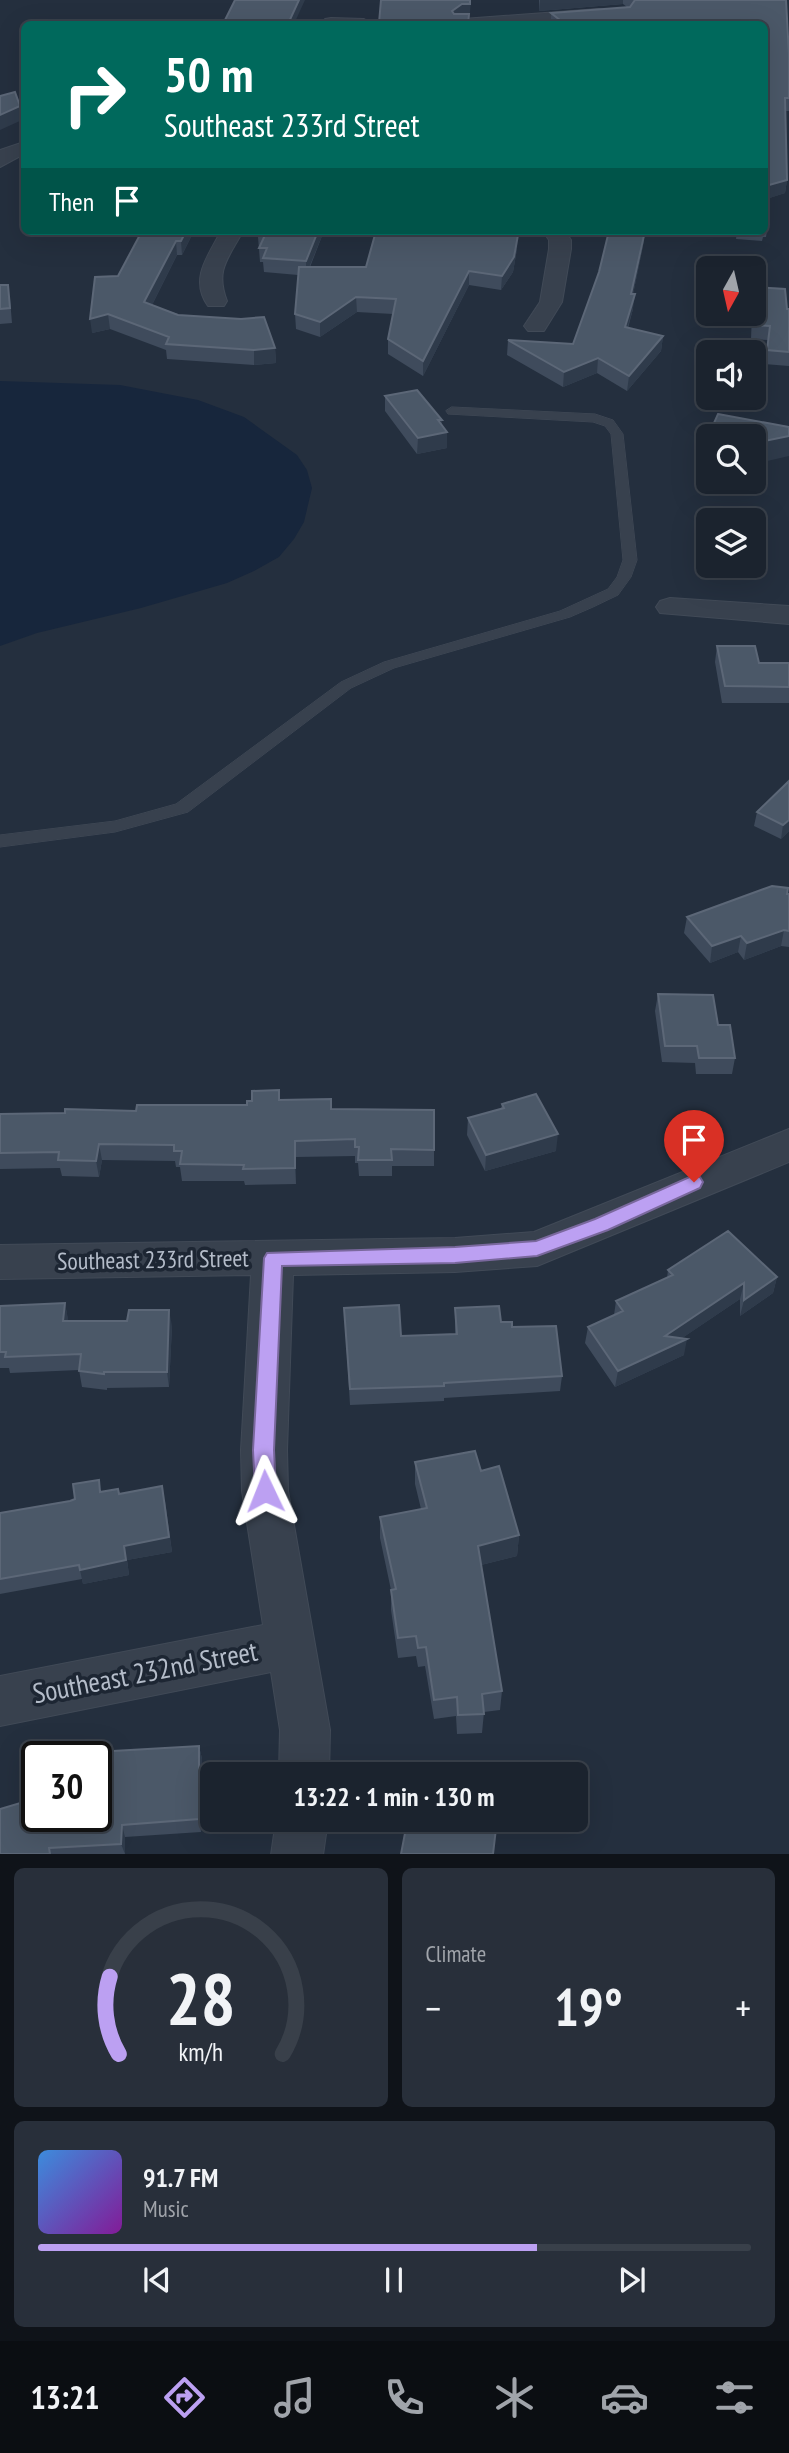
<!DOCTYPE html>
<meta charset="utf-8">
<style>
:root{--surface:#1b232e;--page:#282f3a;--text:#f1f3f6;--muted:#a0a4aa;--line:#39404a;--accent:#bca0f2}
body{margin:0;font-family:"PT Sans Narrow",sans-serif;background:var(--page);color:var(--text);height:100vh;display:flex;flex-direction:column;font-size:26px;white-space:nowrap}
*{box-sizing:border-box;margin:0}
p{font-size:23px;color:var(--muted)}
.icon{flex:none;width:38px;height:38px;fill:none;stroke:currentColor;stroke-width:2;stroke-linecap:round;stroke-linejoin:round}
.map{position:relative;height:1854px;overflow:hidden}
.drawer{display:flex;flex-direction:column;gap:14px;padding:14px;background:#0f1319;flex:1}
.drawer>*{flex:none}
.banner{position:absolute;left:21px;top:21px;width:747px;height:214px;border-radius:10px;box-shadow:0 7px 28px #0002,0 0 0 2px var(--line);background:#00695c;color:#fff;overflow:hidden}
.needle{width:46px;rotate:188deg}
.buttons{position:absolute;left:696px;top:256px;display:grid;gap:14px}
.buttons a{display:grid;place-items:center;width:70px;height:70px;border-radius:10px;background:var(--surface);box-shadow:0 7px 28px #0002,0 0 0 2px var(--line);font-size:35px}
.speed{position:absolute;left:21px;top:1741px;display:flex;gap:14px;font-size:35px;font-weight:700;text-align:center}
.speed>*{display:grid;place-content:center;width:91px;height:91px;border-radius:50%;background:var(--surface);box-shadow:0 7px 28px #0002,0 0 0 2px var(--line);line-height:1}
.speed .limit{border:4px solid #111;border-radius:10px;background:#fff;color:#111}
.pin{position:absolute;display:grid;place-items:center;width:60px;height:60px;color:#fff;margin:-72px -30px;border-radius:50% 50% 50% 0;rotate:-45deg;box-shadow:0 0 7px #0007}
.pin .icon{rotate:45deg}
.me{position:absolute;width:77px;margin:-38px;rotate:358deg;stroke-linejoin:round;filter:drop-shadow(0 0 5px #0008)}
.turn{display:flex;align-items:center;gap:24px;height:147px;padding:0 28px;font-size:32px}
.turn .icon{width:91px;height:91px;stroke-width:2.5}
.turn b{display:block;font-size:49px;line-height:60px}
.then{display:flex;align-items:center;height:66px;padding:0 28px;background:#0003;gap:14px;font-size:26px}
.big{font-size:52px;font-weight:600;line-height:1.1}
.drawer .card{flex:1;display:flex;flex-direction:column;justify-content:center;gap:10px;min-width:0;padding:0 24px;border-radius:10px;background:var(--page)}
.drawer .dial{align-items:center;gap:0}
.dial svg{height:182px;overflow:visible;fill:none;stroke:var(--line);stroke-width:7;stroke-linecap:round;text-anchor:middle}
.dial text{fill:var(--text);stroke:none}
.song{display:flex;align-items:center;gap:21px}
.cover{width:84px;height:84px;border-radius:10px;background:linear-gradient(135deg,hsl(210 70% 55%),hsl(290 70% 35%))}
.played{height:7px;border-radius:4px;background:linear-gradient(90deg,var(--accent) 70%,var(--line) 70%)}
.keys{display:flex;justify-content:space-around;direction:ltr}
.heat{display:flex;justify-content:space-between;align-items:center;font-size:38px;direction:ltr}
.drawer .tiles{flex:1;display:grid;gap:14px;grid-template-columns:1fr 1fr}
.card:last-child{grid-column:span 2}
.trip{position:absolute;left:200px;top:1762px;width:388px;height:70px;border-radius:10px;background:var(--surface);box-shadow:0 7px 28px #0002,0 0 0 2px var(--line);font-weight:600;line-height:70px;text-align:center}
.tab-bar{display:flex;height:112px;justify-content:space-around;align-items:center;background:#0b0e12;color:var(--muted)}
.tab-bar .icon{width:49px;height:49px}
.tab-bar .active{color:var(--accent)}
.tab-bar b{font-size:32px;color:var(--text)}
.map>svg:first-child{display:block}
</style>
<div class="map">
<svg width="789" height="1855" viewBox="0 0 789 1855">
<rect width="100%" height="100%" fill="#242f3e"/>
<path fill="#17263c" d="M 0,381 L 120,385 L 198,400 L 244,417 L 297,455 L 307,470 L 312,488 L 304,522 L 294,539 L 279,557 L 254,571 L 227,583 L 141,608 L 37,633 L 0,646 Z"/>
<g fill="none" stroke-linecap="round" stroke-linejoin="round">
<g stroke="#414a57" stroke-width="1">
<path id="lane" d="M 452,407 L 595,414 L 613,420 L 623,434 L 637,560 L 631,577 L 618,595 L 593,607 L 570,617 L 394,668 L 351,688 L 188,812 L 115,832 L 0,847 L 0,835 L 115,821 L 176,804 L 341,682 L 384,662 L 560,611 L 608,589 L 617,577 L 623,560 L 611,434 L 605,426 L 593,422 L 448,414 L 446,411 Z"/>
</g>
<g stroke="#414a57" stroke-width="2">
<path id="street" d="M 599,9 L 605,10 L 608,14 L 605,18 L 528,24 L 454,24 L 463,19 Z
M 331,18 L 364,19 L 373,24 L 323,24 L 325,19 Z
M 24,142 L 24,154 L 0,167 L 0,150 Z
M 221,231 L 243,231 C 228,259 215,270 227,301 L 224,306 L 208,306 C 189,279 208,256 221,231 Z
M 543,231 L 565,231 L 571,240 L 571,249 L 562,302 L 544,331 L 528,331 L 524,326 L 540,302 L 549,249 L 549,240 Z
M 670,598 L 789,606 L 789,624 L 660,613 L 656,607 L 660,601 Z
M 789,1129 L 789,1162 L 537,1266 L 455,1272 L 293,1275 L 287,1450 L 288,1491 L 330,1730 L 329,1774 L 279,1774 L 280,1730 L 271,1672 L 0,1726 L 0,1676 L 263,1625 L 242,1491 L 241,1450 L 251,1275 L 0,1279 L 0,1245 L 455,1238 L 534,1232 Z
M 276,1820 L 328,1820 L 323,1855 L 271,1855 Z"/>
</g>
<use href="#lane" fill="#38414e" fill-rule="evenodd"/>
<use href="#street" fill="#38414e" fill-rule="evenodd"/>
</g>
<path fill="#3f4b5c" d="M 539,0 L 786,0 L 789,55 L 789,111 L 785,111 L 787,180 L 785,193 L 769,198 L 768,223 L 766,237 L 763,237 L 762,241 L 736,239 L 737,231 L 765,231 L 765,24 L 551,24 L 551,13 L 627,7 L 623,4 L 539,11 Z
M 142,231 L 194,231 L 182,255 L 177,255 L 152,305 L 275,348 L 276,363 L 254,365 L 167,359 L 166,350 L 110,329 L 92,333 L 118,276 Z
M 254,231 L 324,231 L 310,267 L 366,267 L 497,233 L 517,249 L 513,272 L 501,290 L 469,285 L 423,376 L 388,354 L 388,339 L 393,314 L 357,312 L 320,337 L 296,329 L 295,314 L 298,275 L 264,272 L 263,262 L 260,262 L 258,237 L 254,237 Z
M 591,231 L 645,231 L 643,246 L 633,294 L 633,309 L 628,328 L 663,336 L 661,351 L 627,391 L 597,373 L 563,387 L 507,355 L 508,340 L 573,344 L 599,272 L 608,235 L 591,232 Z
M 0,285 L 10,299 L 12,323 L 0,324 Z
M 789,309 L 789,366 L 764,364 L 768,340 L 751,339 L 752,313 Z
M 385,396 L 442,420 L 442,426 L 447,432 L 447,448 L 417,454 L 385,411 Z
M 709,436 L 709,480 L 700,478 L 700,476 L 697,476 L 700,454 Z
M 716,481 L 732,481 L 731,484 Z
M 717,646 L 759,663 L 789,663 L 789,703 L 722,703 L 715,662 Z
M 789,781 L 789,831 L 781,839 L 754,826 L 757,812 Z
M 787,894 L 789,894 L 789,947 L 781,946 L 744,960 L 738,952 L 710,963 L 684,933 L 687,917 Z
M 658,994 L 718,1025 L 735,1058 L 732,1074 L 696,1074 L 695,1063 L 662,1062 L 655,1011 Z
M 280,1100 L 331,1109 L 434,1150 L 434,1166 L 392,1166 L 392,1176 L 359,1176 L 358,1163 L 355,1163 L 355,1156 L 296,1157 L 296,1184 L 245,1185 L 244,1181 L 182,1181 L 180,1167 L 176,1167 L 175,1161 L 102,1160 L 99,1177 L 62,1176 L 60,1168 L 0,1169 L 0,1114 L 65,1113 L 136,1111 L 247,1105 Z
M 502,1104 L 556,1151 L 485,1171 L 467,1135 L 468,1118 L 501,1109 Z
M 668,1270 L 777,1277 L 773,1293 L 740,1316 L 740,1299 L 682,1338 L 684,1355 L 615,1387 L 585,1343 L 588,1327 L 614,1315 L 616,1301 L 667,1278 Z
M 65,1303 L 68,1321 L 172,1326 L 169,1387 L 107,1388 L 107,1390 L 82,1387 L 79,1370 L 10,1373 L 9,1368 L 0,1368 L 0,1306 Z
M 455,1308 L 501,1322 L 512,1327 L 562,1376 L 560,1391 L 444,1398 L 444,1401 L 350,1405 L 345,1323 L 401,1336 L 455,1334 Z
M 415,1462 L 481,1471 L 519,1535 L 517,1556 L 481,1565 L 502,1691 L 500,1710 L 484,1712 L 482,1733 L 457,1734 L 456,1716 L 434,1719 L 425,1666 L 418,1667 L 416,1656 L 398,1658 L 391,1610 L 391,1590 L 380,1538 L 380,1517 L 421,1509 L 415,1484 Z
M 118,1489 L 119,1494 L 165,1501 L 172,1552 L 127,1560 L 129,1575 L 83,1584 L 82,1579 L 0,1594 L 0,1513 L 70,1501 L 101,1492 Z
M 199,1746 L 202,1759 L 201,1832 L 125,1837 L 125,1854 L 0,1854 L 37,1816 Z"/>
<path fill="#2f3b4b" d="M 299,0 L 305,0 L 294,24 L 288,24 Z
M 471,0 L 469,24 L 451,24 L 452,11 Z
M 540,0 L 623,0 L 623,4 L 539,11 Z
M 20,106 L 22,120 L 0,130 L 0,115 Z
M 787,180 L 785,193 L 767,199 L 769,185 Z
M 186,231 L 194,231 L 182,255 L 181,241 Z
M 318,231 L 324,231 L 306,275 L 306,261 Z
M 645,231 L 643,246 L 630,309 L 631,294 Z
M 518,235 L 517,249 L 513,272 L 501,290 L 502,276 Z
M 176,241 L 177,255 L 146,317 L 144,302 Z
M 469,271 L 469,285 L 423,376 L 423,361 Z
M 635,294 L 633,309 L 623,342 L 625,327 Z
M 356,297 L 357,312 L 320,337 L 320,322 Z
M 108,314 L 110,329 L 92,333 L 90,319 Z
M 663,336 L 661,351 L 627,391 L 629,376 Z
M 275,348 L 276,363 L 254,365 L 254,350 Z
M 598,358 L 597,373 L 563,387 L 564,372 Z
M 438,420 L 442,420 L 442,433 L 447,432 L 447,448 L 417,454 L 418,438 Z
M 789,436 L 789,456 L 754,464 L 754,443 Z
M 789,820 L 789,831 L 781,839 L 783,825 Z
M 784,930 L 781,946 L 744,960 L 747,943 Z
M 741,936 L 738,952 L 710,963 L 712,946 Z
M 558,1134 L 556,1151 L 485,1171 L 486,1155 Z
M 295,1141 L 296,1157 L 296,1184 L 295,1168 Z
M 99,1144 L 102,1160 L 99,1177 L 96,1161 Z
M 777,1277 L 773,1293 L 740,1316 L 744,1300 Z
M 744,1283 L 740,1299 L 669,1347 L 687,1339 L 684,1355 L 615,1387 L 618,1371 L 665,1336 Z
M 65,1303 L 68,1319 L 66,1337 L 63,1321 Z
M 169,1310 L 172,1326 L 169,1387 L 167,1372 Z
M 162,1486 L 172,1552 L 127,1560 L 129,1575 L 83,1584 L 80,1570 L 124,1546 Z
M 519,1535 L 517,1556 L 477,1566 L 478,1546 Z
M 199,1746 L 202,1759 L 201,1832 L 199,1819 Z
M 122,1825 L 125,1837 L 125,1854 L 121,1844 Z"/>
<path fill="#4b5868" stroke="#5c6777" stroke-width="2" d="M 235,0 L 299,0 L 288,24 L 223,24 Z
M 381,0 L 470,0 L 470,4 L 462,4 L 452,11 L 454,14 L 469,14 L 468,24 L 364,24 L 364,23 L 379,23 Z
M 635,0 L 786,0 L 789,55 L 789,98 L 785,98 L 787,180 L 769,185 L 768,223 L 765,223 L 765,24 L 565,24 L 551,13 L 630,7 Z
M 15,92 L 20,106 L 0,115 L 0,96 Z
M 142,231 L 186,231 L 181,241 L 176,241 L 144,302 L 178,315 L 241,319 L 264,317 L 275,348 L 254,350 L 166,344 L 169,337 L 108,314 L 90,319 L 95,277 L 118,276 Z
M 259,231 L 318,231 L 306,261 L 263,258 L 267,248 L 259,248 L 266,233 L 258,233 Z
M 376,231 L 497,231 L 497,233 L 518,235 L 514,257 L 502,276 L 469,271 L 423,361 L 388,339 L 396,299 L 356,297 L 320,322 L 295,314 L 299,267 L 366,267 Z
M 609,231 L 645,231 L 631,294 L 635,294 L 625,327 L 663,336 L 629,376 L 598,358 L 564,372 L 508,340 L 573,344 L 599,272 Z
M 0,285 L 8,285 L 10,308 L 0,309 Z
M 754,287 L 785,289 L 787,309 L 789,309 L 789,352 L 767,350 L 770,326 L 753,325 L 753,313 L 754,313 Z
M 417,390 L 442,420 L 438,420 L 447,432 L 418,438 L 385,396 Z
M 718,414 L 789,427 L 789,436 L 754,443 L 754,436 L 709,436 L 709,458 L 703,457 L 704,455 L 700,454 Z
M 717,646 L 755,646 L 759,663 L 789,663 L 789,687 L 725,686 Z
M 789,781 L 789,820 L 783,825 L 757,812 Z
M 772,886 L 788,888 L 787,894 L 789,894 L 789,931 L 784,930 L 747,943 L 741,936 L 712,946 L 687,917 Z
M 658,994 L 713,995 L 718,1025 L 730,1025 L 735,1058 L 699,1058 L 697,1046 L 665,1046 Z
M 279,1090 L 279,1100 L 331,1099 L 331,1109 L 434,1110 L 434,1150 L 391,1149 L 392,1160 L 358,1160 L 359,1147 L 355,1147 L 355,1139 L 295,1141 L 295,1168 L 243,1169 L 244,1165 L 180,1164 L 182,1151 L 174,1151 L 174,1145 L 99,1144 L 96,1161 L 58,1160 L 59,1152 L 0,1153 L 0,1114 L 65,1113 L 65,1109 L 136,1111 L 137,1105 L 247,1105 L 247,1101 L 252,1101 L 252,1091 Z
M 536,1094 L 558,1134 L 486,1155 L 468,1118 L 504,1108 L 502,1104 Z
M 728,1231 L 777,1277 L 744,1300 L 744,1283 L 665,1336 L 687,1339 L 618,1371 L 588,1327 L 623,1311 L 616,1301 L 673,1275 L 668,1270 Z
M 65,1303 L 63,1321 L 127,1321 L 129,1310 L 169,1310 L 167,1372 L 104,1372 L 104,1374 L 79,1371 L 81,1354 L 5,1357 L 6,1352 L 0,1352 L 0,1306 Z
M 399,1305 L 401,1336 L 457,1334 L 455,1308 L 499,1306 L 501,1322 L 512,1322 L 512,1327 L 556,1326 L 562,1376 L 444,1383 L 444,1386 L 350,1389 L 344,1308 Z
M 475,1451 L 481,1471 L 499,1466 L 519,1535 L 478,1546 L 502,1691 L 482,1694 L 484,1714 L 458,1715 L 457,1697 L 434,1700 L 426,1647 L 418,1648 L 416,1636 L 398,1638 L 391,1590 L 396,1589 L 380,1517 L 427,1508 L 415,1462 Z
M 99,1480 L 100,1492 L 118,1489 L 119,1494 L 162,1486 L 169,1537 L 124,1546 L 126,1560 L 80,1570 L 79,1565 L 0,1579 L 0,1513 L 70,1501 L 75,1499 L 73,1484 Z
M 199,1746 L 199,1819 L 122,1825 L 121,1844 L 49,1848 L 50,1854 L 0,1854 L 0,1809 L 37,1798 L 37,1816 L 96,1816 L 96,1752 Z
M 425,1820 L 497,1820 L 493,1854 L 401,1854 L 406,1828 L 423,1832 Z"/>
<path fill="#bca0f2" stroke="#7a689d" stroke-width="2" d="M 694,1175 L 700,1177 L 703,1182 L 700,1188 L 608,1230 L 537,1256 L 455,1263 L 282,1266 L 274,1450 L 276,1491 L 272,1497 L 265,1500 L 258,1497 L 255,1491 L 253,1450 L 264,1258 L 267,1253 L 455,1247 L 536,1241 L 595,1219 Z"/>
<g text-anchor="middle" stroke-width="7" stroke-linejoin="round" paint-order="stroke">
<g font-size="24" fill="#b4bcc9" stroke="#1d2633">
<text transform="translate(153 1260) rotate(-1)" y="8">Southeast 233rd Street</text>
</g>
<g font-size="28" fill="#b4bcc9" stroke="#1d2633">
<text transform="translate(145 1672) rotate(-11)" y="10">Southeast 232nd Street</text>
</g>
</g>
</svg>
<div class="buttons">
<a><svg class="needle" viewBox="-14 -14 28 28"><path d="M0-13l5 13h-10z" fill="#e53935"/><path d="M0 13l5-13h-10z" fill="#a0a4aa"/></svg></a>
<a><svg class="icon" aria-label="sound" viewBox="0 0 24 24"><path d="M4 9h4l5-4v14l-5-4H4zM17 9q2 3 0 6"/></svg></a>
<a><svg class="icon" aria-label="search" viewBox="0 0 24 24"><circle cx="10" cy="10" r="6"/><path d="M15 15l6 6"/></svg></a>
<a><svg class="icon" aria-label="layers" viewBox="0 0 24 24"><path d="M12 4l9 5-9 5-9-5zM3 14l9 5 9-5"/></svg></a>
</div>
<div class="speed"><div class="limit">30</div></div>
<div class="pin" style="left:694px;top:1182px;background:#d93025"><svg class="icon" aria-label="arrive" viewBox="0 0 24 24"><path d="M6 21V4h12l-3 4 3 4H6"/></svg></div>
<svg class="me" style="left:265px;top:1491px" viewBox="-20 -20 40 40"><path d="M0-17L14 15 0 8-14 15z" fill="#bca0f2" stroke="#fff" stroke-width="4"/></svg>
<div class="trip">13:22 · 1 min · 130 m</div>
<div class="banner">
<div class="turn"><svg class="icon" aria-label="right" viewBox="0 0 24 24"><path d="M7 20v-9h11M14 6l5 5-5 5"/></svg><div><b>50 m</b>Southeast 233rd Street</div></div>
<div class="then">Then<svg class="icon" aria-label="arrive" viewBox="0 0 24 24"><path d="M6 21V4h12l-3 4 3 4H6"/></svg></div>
</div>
</div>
<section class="drawer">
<div class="tiles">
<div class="card dial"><svg viewBox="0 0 100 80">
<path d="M14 69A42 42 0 1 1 86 69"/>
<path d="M14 69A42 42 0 0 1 10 35" stroke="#bca0f2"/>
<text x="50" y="56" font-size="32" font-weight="700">28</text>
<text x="50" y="72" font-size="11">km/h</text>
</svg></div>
<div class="card"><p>Climate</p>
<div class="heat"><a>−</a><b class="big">19°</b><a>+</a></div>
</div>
<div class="card">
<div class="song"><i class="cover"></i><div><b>91.7 FM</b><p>Music</p></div></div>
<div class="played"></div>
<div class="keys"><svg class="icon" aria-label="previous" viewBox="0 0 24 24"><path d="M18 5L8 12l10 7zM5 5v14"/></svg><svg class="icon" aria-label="pause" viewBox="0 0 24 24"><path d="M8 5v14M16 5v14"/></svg><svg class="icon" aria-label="next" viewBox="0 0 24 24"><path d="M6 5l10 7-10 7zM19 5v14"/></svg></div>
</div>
</div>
</section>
<nav class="tab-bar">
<b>13:21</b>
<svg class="icon active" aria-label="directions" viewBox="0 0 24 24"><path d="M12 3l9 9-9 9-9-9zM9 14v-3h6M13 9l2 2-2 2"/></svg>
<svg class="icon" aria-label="music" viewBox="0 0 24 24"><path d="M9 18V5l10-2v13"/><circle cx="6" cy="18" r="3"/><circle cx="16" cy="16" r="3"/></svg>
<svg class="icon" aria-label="phone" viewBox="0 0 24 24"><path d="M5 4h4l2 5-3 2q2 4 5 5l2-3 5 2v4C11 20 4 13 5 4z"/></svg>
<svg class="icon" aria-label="climate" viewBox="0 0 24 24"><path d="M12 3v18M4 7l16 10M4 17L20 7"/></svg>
<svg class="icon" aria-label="car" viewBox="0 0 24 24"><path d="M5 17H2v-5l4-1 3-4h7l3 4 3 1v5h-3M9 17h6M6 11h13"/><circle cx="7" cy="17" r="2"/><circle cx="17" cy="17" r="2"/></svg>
<svg class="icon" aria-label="filters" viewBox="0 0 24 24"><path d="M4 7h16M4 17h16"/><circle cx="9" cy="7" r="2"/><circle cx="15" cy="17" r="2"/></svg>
</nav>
